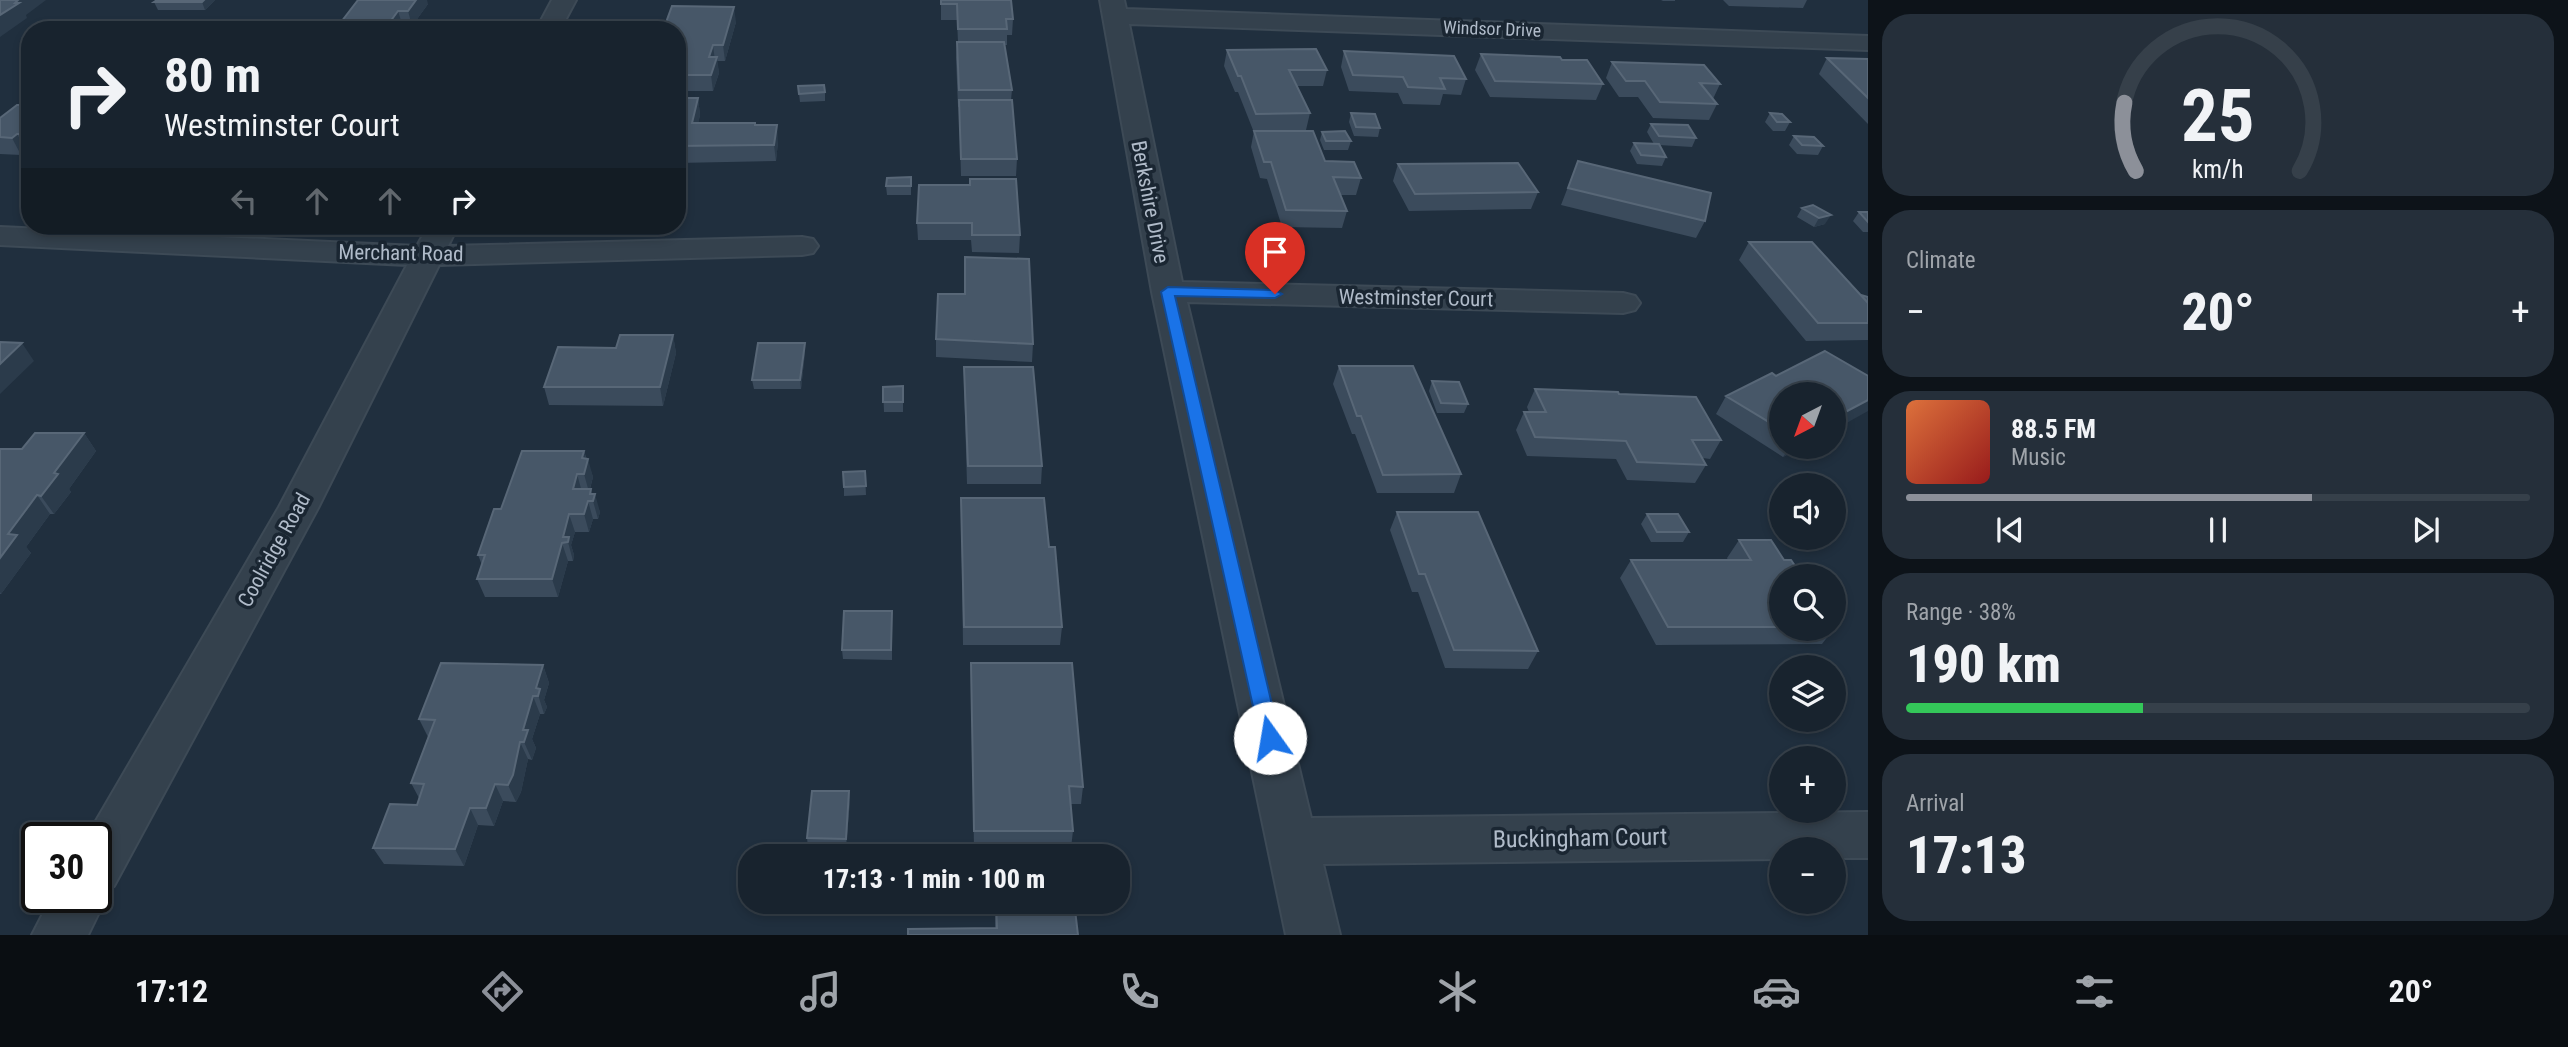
<!DOCTYPE html>
<meta charset="utf-8">
<style>
:root{--surface:#18232e;--page:#252f3a;--text:#f1f3f6;--muted:#9fa4aa;--line:#36404a;--accent:#8c9099}
body{margin:0;font-family:"Roboto Condensed",sans-serif;background:var(--page);color:var(--text);height:100vh;display:flex;flex-direction:column;font-size:26px;white-space:nowrap}
*{box-sizing:border-box;margin:0}
p{font-size:23px;color:var(--muted)}
.icon{flex:none;width:38px;height:38px;fill:none;stroke:currentColor;stroke-width:2;stroke-linecap:round;stroke-linejoin:round}
.map{position:relative;flex:1;overflow:hidden}
.sheet{display:flex;flex-direction:column;gap:14px;padding:14px;background:#0d1319;width:700px}
.sheet>*{flex:none}
.hud{position:absolute;left:21px;top:21px;width:665px;height:214px;border-radius:28px;box-shadow:0 4px 10px #0003,0 0 0 2px var(--line);background:#18232e;color:var(--text);overflow:hidden}
.needle{width:46px;rotate:221deg}
.tools{position:absolute;left:1769px;top:382px;display:grid;gap:14px}
.tools a{display:grid;place-items:center;width:77px;height:77px;border-radius:50%;background:var(--surface);box-shadow:0 4px 10px #0003,0 0 0 2px var(--line);font-size:35px}
.speed{position:absolute;left:21px;top:822px;display:flex;gap:14px;font-size:35px;font-weight:700;text-align:center}
.speed>*{display:grid;place-content:center;width:91px;height:91px;border-radius:50%;background:var(--surface);box-shadow:0 4px 10px #0003,0 0 0 2px var(--line);line-height:1}
.speed .limit{border:4px solid #111;border-radius:10px;background:#fff;color:#111}
.pin{position:absolute;display:grid;place-items:center;width:60px;height:60px;color:#fff;margin:-72px -30px;border-radius:50% 50% 50% 0;rotate:-45deg;box-shadow:0 0 7px #0007}
.pin .icon{rotate:45deg}
.me{position:absolute;width:77px;margin:-38px;rotate:347deg;stroke-linejoin:round;filter:drop-shadow(0 0 5px #0008)}
.turn{display:flex;align-items:center;gap:24px;height:147px;padding:0 28px;font-size:32px}
.turn .icon{width:91px;height:91px;stroke-width:2.5}
.turn b{display:block;font-size:49px;line-height:60px}
.lanes{display:flex;align-items:center;height:66px;padding:0 28px;background:#0003;justify-content:center;gap:35px;direction:ltr}
.lanes .off{opacity:.35}
.big{font-size:52px;font-weight:800;line-height:1.1}
.sheet .widget{flex:1;display:flex;flex-direction:column;justify-content:center;gap:10px;min-width:0;padding:0 24px;border-radius:28px;background:var(--page)}
.sheet .dial{align-items:center;gap:0}
.dial svg{height:182px;overflow:visible;fill:none;stroke:var(--line);stroke-width:7;stroke-linecap:round;text-anchor:middle}
.dial text{fill:var(--text);stroke:none}
.song{display:flex;align-items:center;gap:21px}
.cover{width:84px;height:84px;border-radius:10px;background:linear-gradient(135deg,hsl(20 70% 55%),hsl(0 70% 35%))}
.played{height:7px;border-radius:4px;background:linear-gradient(90deg,var(--accent) 65%,var(--line) 65%)}
.keys{display:flex;justify-content:space-around;direction:ltr}
.heat{display:flex;justify-content:space-between;align-items:center;font-size:38px;direction:ltr}
.charge{height:10px;border-radius:5px;background:linear-gradient(90deg,#34c759 38%,var(--line) 0)}
.trip{position:absolute;left:738px;top:844px;width:392px;height:70px;border-radius:28px;background:var(--surface);box-shadow:0 4px 10px #0003,0 0 0 2px var(--line);font-weight:800;line-height:70px;text-align:center}
.menu{display:flex;height:112px;justify-content:space-around;align-items:center;background:#0a0e12;color:var(--muted)}
.menu .icon{width:49px;height:49px}
.menu .active{color:var(--accent)}
.menu b{font-size:32px;color:var(--text)}
main{display:flex;flex:1;min-height:0}
.map>svg:first-child{display:block}
</style>
<main>
<div class="map">
<svg width="1868" height="935" viewBox="0 0 1868 935">
<rect width="100%" height="100%" fill="#202f3e"/>
<g fill="none" stroke-linecap="round" stroke-linejoin="round">
<g stroke="#3d4a56" stroke-width="4">
<path id="minor" d="M 552,0 L 576,0 L 560,30 L 536,30 Z
M 1100,0 L 1124,0 L 1126,9 L 1868,36 L 1868,50 L 1129,24 L 1182,282 L 1623,293 L 1635,296 L 1640,303 L 1635,310 L 1623,313 L 1187,302 L 1311,818 L 1868,812 L 1868,858 L 1834,858 L 1834,849 L 1782,849 L 1782,859 L 1323,864 L 1340,935 L 1286,935 L 1152,292 Z
M 428,226 L 458,226 L 448,246 L 802,237 L 813,239 L 818,246 L 813,253 L 802,255 L 439,265 L 318,508 L 114,886 L 103,890 L 106,898 L 88,935 L 32,935 L 51,898 L 96,898 L 96,838 L 86,838 L 279,507 L 407,265 L 0,245 L 0,227 L 417,246 Z"/>
</g>
<use href="#minor" fill="#34414d" fill-rule="evenodd"/>
</g>
<path fill="#3b4b5c" d="M 215,0 L 205,10 L 158,10 L 154,2 Z
M 358,0 L 428,4 L 412,26 L 403,27 L 400,30 L 335,30 Z
M 941,0 L 1013,19 L 1012,35 L 1007,35 L 1007,45 L 1004,45 L 1012,90 L 1011,100 L 1017,159 L 1016,176 L 961,176 L 959,107 L 958,107 L 956,58 L 957,42 L 958,42 L 957,20 L 941,20 Z
M 1661,0 L 1675,0 L 1675,1 L 1663,1 Z
M 1723,0 L 1807,0 L 1803,8 L 1729,6 Z
M 736,22 L 725,61 L 717,61 L 719,73 L 713,91 L 677,91 L 677,30 L 664,30 L 664,28 Z
M 1227,50 L 1327,70 L 1323,86 L 1297,86 L 1310,113 L 1306,130 L 1253,130 L 1238,92 L 1235,92 L 1224,66 Z
M 1344,51 L 1466,79 L 1461,95 L 1443,94 L 1440,105 L 1403,104 L 1398,93 L 1349,91 L 1341,67 Z
M 1481,54 L 1562,60 L 1603,84 L 1596,100 L 1490,97 L 1475,70 Z
M 1827,58 L 1868,59 L 1868,124 L 1819,74 Z
M 1612,62 L 1720,84 L 1713,99 L 1717,104 L 1709,120 L 1653,118 L 1638,97 L 1619,97 L 1606,78 Z
M 798,86 L 825,92 L 825,101 L 800,102 Z
M 677,98 L 698,98 L 700,115 L 698,123 L 756,125 L 778,142 L 776,161 L 677,163 Z
M 30,105 L 30,150 L 27,150 L 21,155 L 0,154 L 0,118 Z
M 1351,113 L 1380,128 L 1378,137 L 1354,136 L 1349,122 Z
M 1770,113 L 1790,122 L 1785,131 L 1773,131 L 1765,122 Z
M 1651,124 L 1696,138 L 1692,147 L 1659,145 L 1666,157 L 1662,166 L 1637,164 L 1630,151 L 1634,143 L 1654,144 L 1647,132 Z
M 1254,131 L 1361,178 L 1356,195 L 1340,195 L 1347,211 L 1342,228 L 1282,227 L 1267,179 L 1260,178 L 1251,147 Z
M 1322,132 L 1351,141 L 1348,150 L 1324,150 L 1320,140 Z
M 1794,136 L 1823,146 L 1818,155 L 1797,154 L 1789,145 Z
M 1578,161 L 1705,221 L 1696,238 L 1561,205 Z
M 1398,164 L 1538,192 L 1531,209 L 1409,211 L 1393,181 Z
M 911,177 L 911,195 L 887,195 L 886,186 Z
M 970,179 L 1020,235 L 1019,253 L 972,252 L 971,240 L 918,240 L 917,223 L 970,185 Z
M 1813,205 L 1825,224 L 1814,227 L 1797,217 L 1802,208 Z
M 1859,212 L 1868,212 L 1868,232 L 1863,232 L 1853,221 Z
M 1749,242 L 1861,295 L 1868,297 L 1868,340 L 1806,341 L 1739,260 Z
M 673,335 L 676,353 L 663,406 L 549,405 L 544,387 L 616,348 Z
M 936,339 L 1033,344 L 1032,362 L 936,357 Z
M 805,352 L 801,389 L 754,389 L 752,380 Z
M 1339,366 L 1461,474 L 1454,493 L 1377,493 L 1355,434 L 1352,434 L 1333,384 Z
M 964,367 L 1042,466 L 1041,484 L 967,484 L 964,385 Z
M 1776,376 L 1782,394 L 1782,446 L 1804,446 L 1783,457 L 1716,414 L 1726,396 Z
M 1432,381 L 1468,404 L 1464,413 L 1437,413 L 1429,391 Z
M 903,386 L 903,412 L 884,412 L 883,387 Z
M 1535,389 L 1619,394 L 1721,440 L 1710,459 L 1703,458 L 1706,465 L 1695,483 L 1627,480 L 1616,459 L 1527,456 L 1516,430 L 1524,412 L 1529,412 L 1527,407 Z
M 84,433 L 96,451 L 69,489 L 71,492 L 54,514 L 50,514 L 26,547 L 31,553 L 1,594 L 0,594 L 0,449 L 22,449 Z
M 584,451 L 593,477 L 590,489 L 600,512 L 598,519 L 593,519 L 589,532 L 575,532 L 571,545 L 574,555 L 573,561 L 568,561 L 558,597 L 485,597 L 477,579 L 482,565 L 478,555 L 501,509 Z
M 865,471 L 866,495 L 844,496 L 844,487 Z
M 961,498 L 1062,627 L 1060,645 L 963,645 Z
M 1397,512 L 1538,651 L 1528,669 L 1445,668 L 1418,592 L 1412,592 L 1390,530 Z
M 1647,514 L 1689,532 L 1683,542 L 1651,542 L 1641,524 Z
M 1739,540 L 1782,576 L 1782,628 L 1834,628 L 1834,623 L 1836,626 L 1822,644 L 1656,645 L 1620,578 L 1631,560 L 1728,560 L 1727,558 Z
M 892,611 L 892,660 L 843,659 L 842,650 Z
M 971,663 L 1083,787 L 1081,804 L 1071,804 L 1073,831 L 1071,848 L 974,849 Z
M 543,665 L 549,683 L 544,700 L 547,707 L 544,714 L 540,714 L 532,739 L 536,748 L 532,760 L 528,759 L 521,792 L 516,802 L 503,801 L 494,826 L 478,825 L 464,866 L 384,864 L 373,848 L 417,805 L 419,798 L 411,783 L 428,737 L 419,719 Z
M 849,791 L 850,800 L 846,848 L 808,847 L 807,838 Z
M 995,901 L 1074,901 L 995,928 Z"/>
<path fill="#2b3b4b" d="M 18,0 L 46,0 L 26,15 L 27,18 L 0,37 L 0,15 Z
M 204,0 L 215,0 L 205,10 L 202,2 Z
M 416,0 L 427,0 L 428,4 L 412,26 L 408,11 Z
M 734,7 L 736,22 L 725,61 L 723,45 Z
M 398,11 L 403,27 L 400,30 L 388,30 L 387,26 Z
M 713,45 L 715,61 L 709,57 Z
M 717,57 L 719,73 L 713,91 L 711,75 Z
M 698,98 L 700,115 L 695,140 L 692,123 Z
M 777,125 L 778,142 L 776,161 L 774,145 Z
M 17,134 L 27,150 L 21,155 L 12,138 Z
M 1831,215 L 1825,224 L 1814,227 L 1819,218 Z
M 673,335 L 676,353 L 663,406 L 660,387 Z
M 22,343 L 34,361 L 0,394 L 0,364 Z
M 805,343 L 805,352 L 801,389 L 800,380 Z
M 1868,400 L 1868,411 L 1834,430 L 1834,418 Z
M 84,433 L 96,451 L 69,489 L 71,492 L 54,514 L 41,496 L 54,473 Z
M 1791,446 L 1804,446 L 1783,457 Z
M 584,451 L 587,462 L 588,459 L 593,477 L 589,492 L 584,474 L 582,458 Z
M 577,474 L 582,492 L 573,489 Z
M 591,489 L 594,499 L 595,494 L 600,512 L 598,519 L 593,501 L 590,494 Z
M 37,495 L 50,514 L 26,547 L 31,553 L 1,594 L 0,592 L 0,558 L 8,534 Z
M 588,501 L 593,519 L 589,532 L 584,514 Z
M 569,514 L 575,532 L 571,545 L 574,555 L 573,561 L 568,542 L 563,537 Z
M 562,543 L 568,561 L 558,597 L 552,579 Z
M 543,665 L 549,683 L 544,700 L 547,707 L 544,714 L 536,688 Z
M 533,696 L 540,714 L 532,739 L 536,748 L 532,760 L 524,742 L 523,730 Z
M 520,742 L 528,759 L 521,792 L 516,802 L 508,785 Z
M 495,784 L 503,801 L 494,826 L 486,808 Z
M 849,791 L 850,800 L 846,848 L 846,839 Z
M 470,808 L 478,825 L 464,866 L 455,849 Z"/>
<path fill="#475768" stroke="#586777" stroke-width="2" d="M 0,0 L 18,0 L 15,3 L 19,3 L 0,15 Z
M 157,0 L 204,0 L 202,2 L 154,2 Z
M 358,0 L 416,0 L 408,11 L 398,11 L 387,26 L 381,26 L 378,30 L 335,30 Z
M 941,0 L 1011,0 L 1013,19 L 1006,19 L 1007,29 L 958,29 L 957,4 L 941,4 Z
M 672,6 L 734,7 L 723,45 L 713,45 L 709,57 L 717,57 L 711,75 L 677,75 L 677,30 L 664,28 Z
M 957,42 L 1004,42 L 1012,90 L 959,90 Z
M 1316,49 L 1327,70 L 1289,70 L 1310,113 L 1256,114 L 1241,76 L 1238,76 L 1227,50 Z
M 1344,51 L 1454,56 L 1466,79 L 1440,78 L 1445,89 L 1408,87 L 1403,77 L 1353,75 Z
M 1481,54 L 1560,57 L 1562,60 L 1587,60 L 1603,84 L 1495,81 Z
M 1827,58 L 1868,59 L 1868,98 Z
M 1612,62 L 1704,65 L 1720,84 L 1700,83 L 1717,104 L 1660,102 L 1645,81 L 1626,81 Z
M 824,85 L 825,92 L 799,94 L 798,86 Z
M 677,98 L 698,98 L 692,123 L 755,123 L 755,125 L 777,125 L 774,145 L 677,146 Z
M 959,100 L 1012,100 L 1017,159 L 961,159 Z
M 17,105 L 30,105 L 30,134 L 17,134 L 12,138 L 0,137 L 0,118 Z
M 1351,113 L 1375,114 L 1380,128 L 1356,127 Z
M 1770,113 L 1782,114 L 1790,122 L 1777,122 Z
M 1651,124 L 1688,125 L 1696,138 L 1659,136 Z
M 1254,131 L 1313,131 L 1325,161 L 1354,162 L 1361,178 L 1333,177 L 1347,211 L 1286,210 L 1271,162 L 1264,162 Z
M 1345,131 L 1351,141 L 1326,141 L 1322,132 Z
M 1794,136 L 1814,137 L 1823,146 L 1802,145 Z
M 1634,143 L 1659,144 L 1666,157 L 1641,155 Z
M 1578,161 L 1711,193 L 1705,221 L 1568,188 Z
M 1518,163 L 1538,192 L 1415,194 L 1398,164 Z
M 911,177 L 911,186 L 886,186 L 887,178 Z
M 970,179 L 1016,179 L 1020,235 L 972,235 L 972,223 L 917,223 L 919,185 L 970,185 Z
M 1813,205 L 1831,215 L 1819,218 L 1802,208 Z
M 1859,212 L 1868,212 L 1868,222 Z
M 1749,242 L 1812,242 L 1868,303 L 1868,323 L 1818,323 Z
M 965,257 L 1029,259 L 1033,344 L 936,339 L 938,294 L 965,294 Z
M 1861,295 L 1868,297 L 1868,303 Z
M 620,335 L 673,335 L 660,387 L 544,387 L 558,347 L 616,348 Z
M 0,342 L 22,343 L 0,364 Z
M 758,343 L 805,343 L 800,380 L 752,380 Z
M 1825,351 L 1868,376 L 1868,400 L 1834,418 L 1834,394 L 1782,394 L 1782,430 L 1726,396 L 1772,373 L 1776,376 Z
M 1339,366 L 1413,366 L 1461,474 L 1383,475 L 1361,416 L 1357,416 Z
M 964,367 L 1033,367 L 1042,466 L 968,466 Z
M 1432,381 L 1459,382 L 1468,404 L 1441,403 Z
M 903,386 L 903,402 L 883,402 L 883,387 Z
M 1535,389 L 1618,392 L 1619,394 L 1696,397 L 1721,440 L 1692,440 L 1706,465 L 1637,462 L 1626,441 L 1535,437 L 1524,412 L 1546,412 Z
M 35,433 L 84,433 L 54,473 L 58,474 L 41,496 L 37,495 L 8,534 L 17,535 L 0,558 L 0,449 L 22,449 Z
M 522,451 L 584,451 L 582,458 L 588,459 L 584,474 L 577,474 L 573,489 L 591,489 L 590,494 L 595,494 L 593,501 L 588,501 L 584,514 L 569,514 L 563,537 L 569,537 L 568,542 L 562,543 L 552,579 L 477,579 L 485,555 L 478,555 L 494,509 L 501,509 Z
M 865,471 L 866,486 L 844,487 L 843,472 Z
M 961,498 L 1044,498 L 1049,547 L 1055,547 L 1062,627 L 964,627 Z
M 1397,512 L 1478,512 L 1538,651 L 1454,650 L 1425,574 L 1419,574 Z
M 1647,514 L 1678,514 L 1689,532 L 1657,532 Z
M 1739,540 L 1771,540 L 1784,560 L 1791,560 L 1802,576 L 1782,576 L 1782,627 L 1668,627 L 1631,560 L 1751,560 Z
M 844,611 L 892,611 L 891,650 L 842,650 Z
M 441,663 L 543,665 L 536,688 L 540,689 L 538,696 L 533,696 L 523,730 L 528,730 L 524,742 L 520,742 L 513,775 L 508,785 L 495,784 L 486,808 L 470,808 L 455,849 L 373,848 L 390,804 L 417,805 L 424,784 L 411,783 L 435,720 L 419,719 Z
M 971,663 L 1072,663 L 1083,787 L 1069,786 L 1073,831 L 974,831 Z
M 812,791 L 849,791 L 846,839 L 807,838 Z
M 996,901 L 1074,901 L 1078,935 L 908,935 L 908,929 L 997,928 Z"/>
<path fill="#1a73e8" stroke="#114b97" stroke-width="2" d="M 1168,287 L 1275,290 L 1282,294 L 1275,298 L 1175,296 L 1280,738 L 1277,744 L 1270,747 L 1263,744 L 1260,738 L 1161,292 Z"/>
<g text-anchor="middle" stroke-width="7" stroke-linejoin="round" paint-order="stroke">
<g font-size="18" fill="#b0bbc9" stroke="#1a2632">
<text transform="translate(1492 29) rotate(2)" y="6">Windsor Drive</text>
</g>
<g font-size="21" fill="#b0bbc9" stroke="#1a2632">
<text transform="translate(1150 202) rotate(79)" y="7">Berkshire Drive</text>
<text transform="translate(401 253) rotate(1)" y="7">Merchant Road</text>
<text transform="translate(1416 298) rotate(1)" y="7">Westminster Court</text>
<text transform="translate(274 550) rotate(-61)" y="7">Coolridge Road</text>
</g>
<g font-size="24" fill="#b0bbc9" stroke="#1a2632">
<text transform="translate(1580 838) rotate(-1)" y="8">Buckingham Court</text>
</g>
</g>
</svg>
<div class="tools">
<a><svg class="needle" viewBox="-14 -14 28 28"><path d="M0-13l5 13h-10z" fill="#e53935"/><path d="M0 13l5-13h-10z" fill="#9fa4aa"/></svg></a>
<a><svg class="icon" aria-label="sound" viewBox="0 0 24 24"><path d="M4 9h4l5-4v14l-5-4H4zM17 9q2 3 0 6"/></svg></a>
<a><svg class="icon" aria-label="search" viewBox="0 0 24 24"><circle cx="10" cy="10" r="6"/><path d="M15 15l6 6"/></svg></a>
<a><svg class="icon" aria-label="layers" viewBox="0 0 24 24"><path d="M12 4l9 5-9 5-9-5zM3 14l9 5 9-5"/></svg></a>
<a>+</a>
<a>−</a>
</div>
<div class="speed"><div class="limit">30</div></div>
<div class="pin" style="left:1275px;top:294px;background:#d93025"><svg class="icon" aria-label="arrive" viewBox="0 0 24 24"><path d="M6 21V4h12l-3 4 3 4H6"/></svg></div>
<svg class="me" style="left:1270px;top:738px" viewBox="-20 -20 40 40"><circle r="19" fill="#fff"/><path d="M0-13L10 11 0 6-10 11z" fill="#1a73e8"/></svg>
<div class="trip">17:13 · 1 min · 100 m</div>
<div class="hud">
<div class="turn"><svg class="icon" aria-label="right" viewBox="0 0 24 24"><path d="M7 20v-9h11M14 6l5 5-5 5"/></svg><div><b>80 m</b>Westminster Court</div></div>
<div class="lanes"><svg class="icon off" aria-label="left" viewBox="0 0 24 24"><path d="M17 20v-9H6M10 6l-5 5 5 5"/></svg><svg class="icon off" aria-label="ahead" viewBox="0 0 24 24"><path d="M12 20V5M6 11l6-6 6 6"/></svg><svg class="icon off" aria-label="ahead" viewBox="0 0 24 24"><path d="M12 20V5M6 11l6-6 6 6"/></svg><svg class="icon" aria-label="right" viewBox="0 0 24 24"><path d="M7 20v-9h11M14 6l5 5-5 5"/></svg></div>
</div>
</div>
<section class="sheet">
<div class="widget dial"><svg viewBox="0 0 100 80">
<path d="M14 69A42 42 0 1 1 86 69"/>
<path d="M14 69A42 42 0 0 1 9 39" stroke="#8c9099"/>
<text x="50" y="56" font-size="32" font-weight="700">25</text>
<text x="50" y="72" font-size="11">km/h</text>
</svg></div>
<div class="widget"><p>Climate</p>
<div class="heat"><a>−</a><b class="big">20°</b><a>+</a></div>
</div>
<div class="widget">
<div class="song"><i class="cover"></i><div><b>88.5 FM</b><p>Music</p></div></div>
<div class="played"></div>
<div class="keys"><svg class="icon" aria-label="previous" viewBox="0 0 24 24"><path d="M18 5L8 12l10 7zM5 5v14"/></svg><svg class="icon" aria-label="pause" viewBox="0 0 24 24"><path d="M8 5v14M16 5v14"/></svg><svg class="icon" aria-label="next" viewBox="0 0 24 24"><path d="M6 5l10 7-10 7zM19 5v14"/></svg></div>
</div>
<div class="widget"><p>Range · 38%</p><b class="big">190 km</b><div class="charge"></div></div>
<div class="widget"><p>Arrival</p><b class="big">17:13</b></div>
</section>
</main>
<nav class="menu">
<b>17:12</b>
<svg class="icon active" aria-label="directions" viewBox="0 0 24 24"><path d="M12 3l9 9-9 9-9-9zM9 14v-3h6M13 9l2 2-2 2"/></svg>
<svg class="icon" aria-label="music" viewBox="0 0 24 24"><path d="M9 18V5l10-2v13"/><circle cx="6" cy="18" r="3"/><circle cx="16" cy="16" r="3"/></svg>
<svg class="icon" aria-label="phone" viewBox="0 0 24 24"><path d="M5 4h4l2 5-3 2q2 4 5 5l2-3 5 2v4C11 20 4 13 5 4z"/></svg>
<svg class="icon" aria-label="climate" viewBox="0 0 24 24"><path d="M12 3v18M4 7l16 10M4 17L20 7"/></svg>
<svg class="icon" aria-label="car" viewBox="0 0 24 24"><path d="M5 17H2v-5l4-1 3-4h7l3 4 3 1v5h-3M9 17h6M6 11h13"/><circle cx="7" cy="17" r="2"/><circle cx="17" cy="17" r="2"/></svg>
<svg class="icon" aria-label="filters" viewBox="0 0 24 24"><path d="M4 7h16M4 17h16"/><circle cx="9" cy="7" r="2"/><circle cx="15" cy="17" r="2"/></svg>
<b>20°</b>
</nav>
